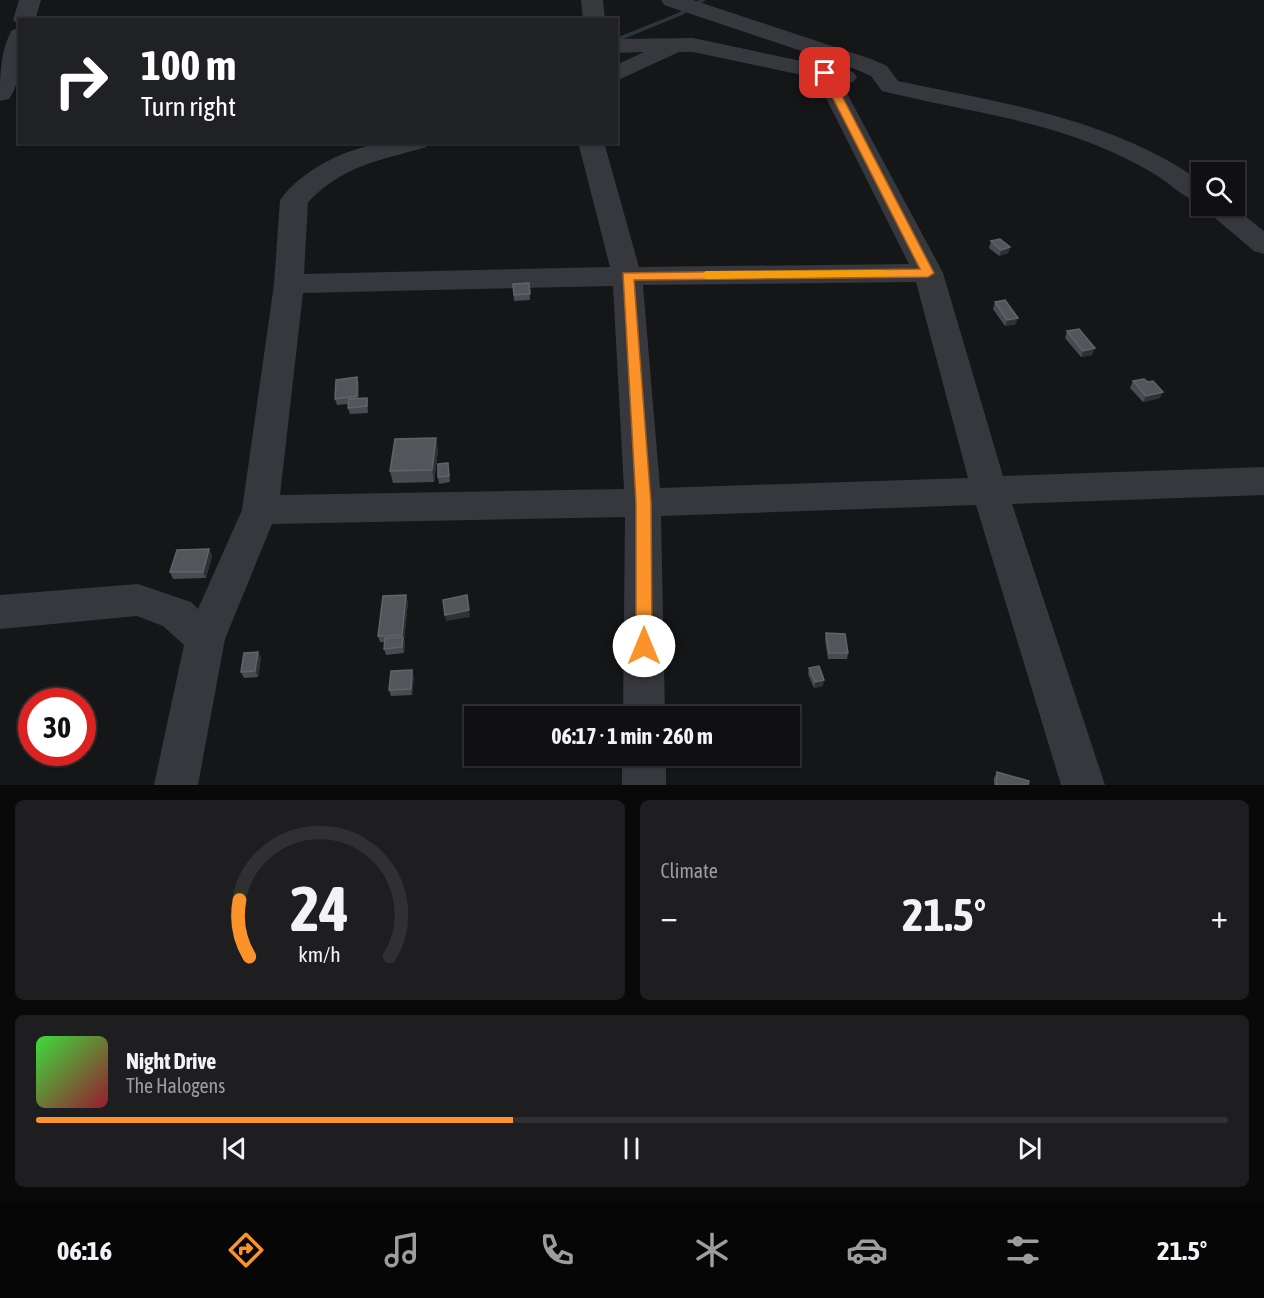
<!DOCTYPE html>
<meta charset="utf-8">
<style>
:root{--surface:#101012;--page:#1e1e20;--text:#f1f3f6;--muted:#9c9d9f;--line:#303032;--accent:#fb922a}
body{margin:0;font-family:"Asap Condensed",sans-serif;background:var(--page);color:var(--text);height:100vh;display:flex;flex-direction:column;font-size:22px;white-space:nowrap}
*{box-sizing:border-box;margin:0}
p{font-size:20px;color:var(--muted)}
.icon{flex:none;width:33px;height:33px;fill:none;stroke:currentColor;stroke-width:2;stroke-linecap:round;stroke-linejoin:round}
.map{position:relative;height:785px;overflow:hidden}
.side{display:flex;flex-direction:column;gap:15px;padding:15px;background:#09090a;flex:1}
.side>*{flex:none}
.top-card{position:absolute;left:18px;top:18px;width:600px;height:126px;border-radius:0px;box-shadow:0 2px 4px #0004,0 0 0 2px var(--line);background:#202124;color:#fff;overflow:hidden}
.buttons{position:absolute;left:1191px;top:162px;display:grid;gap:12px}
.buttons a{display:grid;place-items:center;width:54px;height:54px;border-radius:0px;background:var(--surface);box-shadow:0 2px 4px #0004,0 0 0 2px var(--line);font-size:30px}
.speed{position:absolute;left:18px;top:688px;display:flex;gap:12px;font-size:30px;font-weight:700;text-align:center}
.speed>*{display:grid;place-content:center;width:78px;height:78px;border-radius:50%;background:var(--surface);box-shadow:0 2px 4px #0004,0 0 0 2px var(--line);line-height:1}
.speed .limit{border:9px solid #d22;background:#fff;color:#111}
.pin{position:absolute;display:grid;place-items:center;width:51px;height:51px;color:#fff;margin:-26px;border-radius:12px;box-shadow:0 3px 9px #0006}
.me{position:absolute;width:66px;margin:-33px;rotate:0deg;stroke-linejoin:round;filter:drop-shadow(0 0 4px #0008)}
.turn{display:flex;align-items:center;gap:21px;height:126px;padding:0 24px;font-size:27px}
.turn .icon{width:78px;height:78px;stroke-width:2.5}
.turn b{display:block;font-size:42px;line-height:51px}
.big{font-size:45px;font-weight:700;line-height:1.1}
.side .card{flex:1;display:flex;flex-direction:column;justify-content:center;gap:9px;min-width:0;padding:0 21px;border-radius:9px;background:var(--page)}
.side .dial{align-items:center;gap:0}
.dial svg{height:156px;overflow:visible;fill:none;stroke:var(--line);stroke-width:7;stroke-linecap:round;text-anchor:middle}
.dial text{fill:var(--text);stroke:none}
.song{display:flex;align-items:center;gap:18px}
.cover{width:72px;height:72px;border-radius:9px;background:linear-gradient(135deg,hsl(120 70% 55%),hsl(350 70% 35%))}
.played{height:6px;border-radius:3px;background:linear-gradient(90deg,var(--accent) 40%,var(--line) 40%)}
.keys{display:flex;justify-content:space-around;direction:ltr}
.heat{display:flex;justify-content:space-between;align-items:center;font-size:33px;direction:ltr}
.side .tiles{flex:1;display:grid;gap:15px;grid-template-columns:1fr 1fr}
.card:last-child{grid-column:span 2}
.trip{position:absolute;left:464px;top:706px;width:336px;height:60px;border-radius:0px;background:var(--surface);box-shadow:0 2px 4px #0004,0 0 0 2px var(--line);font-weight:700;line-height:60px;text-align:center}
.menu{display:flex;height:96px;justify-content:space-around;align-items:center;background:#060607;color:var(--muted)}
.menu .icon{width:42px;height:42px}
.menu .selected{color:var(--accent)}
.menu b{font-size:27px;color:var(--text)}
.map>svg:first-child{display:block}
</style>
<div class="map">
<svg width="1264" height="785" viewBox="0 0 1264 785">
<rect width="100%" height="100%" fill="#151618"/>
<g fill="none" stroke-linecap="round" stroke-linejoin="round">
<path fill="#2b373c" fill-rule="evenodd" d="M 699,0 L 706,0 L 682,15 L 616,42 L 616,38 L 678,13 Z"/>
<path fill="#36383d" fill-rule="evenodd" d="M 19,0 L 41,0 L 35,20 L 20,20 L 20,26 L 13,20 Z
M 581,0 L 603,0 L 605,20 L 583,20 Z
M 661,0 L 693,0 L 871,59 L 887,66 L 898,81 C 1003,103 1112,119 1202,182 L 1202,203 C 1185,199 1173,186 1159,177 C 1136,162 1111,151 1085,141 C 1020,116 949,108 882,91 L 871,76 L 855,69 L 664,5 Z
M 20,28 C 20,52 23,79 9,99 L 0,101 C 0,77 0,51 12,30 Z
M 693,38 L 853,72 L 857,77 L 853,82 L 842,84 L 943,273 L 1003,476 L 1264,467 L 1264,495 L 1012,504 L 1105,785 L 1061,785 L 976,505 L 661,516 L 665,717 L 623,717 L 625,517 L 272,524 L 225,639 L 198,785 L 154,785 L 184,645 L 163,626 L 137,616 L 0,629 L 0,595 L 138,584 L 191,602 L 198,609 L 242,510 L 274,284 L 280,200 C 303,168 349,147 388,142 C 401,141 416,142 429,142 L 426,147 C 376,162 346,164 308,202 L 304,274 L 610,267 L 578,142 L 604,142 L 639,267 L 909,264 L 816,78 L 693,52 L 679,52 L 616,81 L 616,65 L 644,52 L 616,53 L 616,39 ZM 916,282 L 968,478 L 660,488 L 643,285 ZM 613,286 L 624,489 L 280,495 L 303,293 Z
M 1201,206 L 1232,206 L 1264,231 L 1264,254 L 1254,251 Z
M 622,756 L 666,756 L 666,785 L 622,785 Z"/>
</g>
<path fill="#484b50" d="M 991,241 L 1010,247 L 1008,253 L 999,256 L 989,248 Z
M 529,283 L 530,300 L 514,301 L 513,284 Z
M 995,302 L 1016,324 L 1005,326 L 993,309 Z
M 1067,331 L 1092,355 L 1081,357 L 1065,338 Z
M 357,377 L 359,384 L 359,398 L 367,398 L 368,404 L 368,413 L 350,414 L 348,408 L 349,404 L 337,405 L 335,399 Z
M 1133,381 L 1160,398 L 1143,402 L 1130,388 Z
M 438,450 L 434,482 L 393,483 L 390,471 Z
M 448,463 L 450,482 L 439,484 L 438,477 Z
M 209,549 L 212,556 L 206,578 L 173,579 L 170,572 Z
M 408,602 L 404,639 L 405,643 L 404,653 L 386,655 L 384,649 L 385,642 L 380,642 L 378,636 Z
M 826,633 L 848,653 L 847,659 L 828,659 L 825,639 Z
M 258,652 L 261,658 L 258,677 L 244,678 L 241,672 Z
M 809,668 L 823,686 L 814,688 L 808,674 Z
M 414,676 L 412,695 L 391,696 L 389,690 Z
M 997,772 L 1028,785 L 994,785 L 994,778 Z"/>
<path fill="#2f3235" d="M 1010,247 L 1008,253 L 999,256 L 1001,250 Z
M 1018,318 L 1016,324 L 1005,326 L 1007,320 Z
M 1095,348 L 1092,355 L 1081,357 L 1083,351 Z
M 357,377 L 359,384 L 359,403 L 357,396 Z
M 1163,392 L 1160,398 L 1143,402 L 1146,396 Z
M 367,398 L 368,404 L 368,413 L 367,406 Z
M 436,438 L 438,450 L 434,482 L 432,470 Z
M 209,549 L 212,556 L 206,578 L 203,572 Z
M 406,595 L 408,602 L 404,639 L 405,643 L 404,653 L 402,647 L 403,639 L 402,635 Z
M 467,595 L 470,617 L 446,621 L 445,615 Z
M 258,652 L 261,658 L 258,677 L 255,671 Z
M 412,670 L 414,676 L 412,695 L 411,689 Z
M 824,680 L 823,686 L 814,688 L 815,682 Z"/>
<path fill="#52565b" stroke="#60646a" stroke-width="1.5" d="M 1000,239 L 1010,247 L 1001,250 L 991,241 Z
M 529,283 L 530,294 L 514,295 L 513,284 Z
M 1005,300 L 1018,318 L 1007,320 L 995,302 Z
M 1079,329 L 1095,348 L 1083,351 L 1067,331 Z
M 357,377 L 357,396 L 335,399 L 336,380 Z
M 1144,379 L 1148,382 L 1153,381 L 1163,392 L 1146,396 L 1133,381 Z
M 367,398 L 367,406 L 348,408 L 349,399 Z
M 436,438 L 432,470 L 390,471 L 395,439 Z
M 448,463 L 449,476 L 438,477 L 438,464 Z
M 209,549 L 203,572 L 170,572 L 177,550 Z
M 406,595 L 402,635 L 378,636 L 383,596 Z
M 467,595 L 469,610 L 445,615 L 443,600 Z
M 826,633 L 845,634 L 848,653 L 829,653 Z
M 403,637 L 402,647 L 384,649 L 385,638 Z
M 258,652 L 255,671 L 241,672 L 244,653 Z
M 819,666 L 824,680 L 815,682 L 809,668 Z
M 412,670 L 411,689 L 389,690 L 391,671 Z
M 997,772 L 1029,781 L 1028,785 L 996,785 Z"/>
<path fill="#fb922a" stroke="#a35f1b" stroke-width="1.5" d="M 825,70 L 830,73 L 934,273 L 928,277 L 634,280 L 651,503 L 652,646 L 650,651 L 644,653 L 638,651 L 636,646 L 636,503 L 623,273 L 920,269 L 820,73 Z"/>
<path fill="#f59e0b" d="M 885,270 L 891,274 L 889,276 L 706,279 L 700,275 L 706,271 Z"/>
</svg>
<div class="buttons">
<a><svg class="icon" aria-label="search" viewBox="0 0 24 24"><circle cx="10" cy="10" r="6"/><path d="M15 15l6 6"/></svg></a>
</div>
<div class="speed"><div class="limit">30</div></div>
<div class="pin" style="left:825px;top:73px;background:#d93025"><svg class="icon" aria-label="arrive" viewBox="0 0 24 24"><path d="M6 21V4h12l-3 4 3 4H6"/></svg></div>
<svg class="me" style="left:644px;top:646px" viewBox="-20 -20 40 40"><circle r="19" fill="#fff"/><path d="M0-13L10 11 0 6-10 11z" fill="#fb922a"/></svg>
<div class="trip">06:17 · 1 min · 260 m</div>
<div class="top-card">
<div class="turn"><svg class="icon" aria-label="right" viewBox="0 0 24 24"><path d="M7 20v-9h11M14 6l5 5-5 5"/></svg><div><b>100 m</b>Turn right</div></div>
</div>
</div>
<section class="side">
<div class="tiles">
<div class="card dial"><svg viewBox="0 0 100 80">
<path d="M14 69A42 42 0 1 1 86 69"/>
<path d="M14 69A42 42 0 0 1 9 40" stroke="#fb922a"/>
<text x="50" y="56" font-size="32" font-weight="700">24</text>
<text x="50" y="72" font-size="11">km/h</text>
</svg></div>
<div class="card"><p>Climate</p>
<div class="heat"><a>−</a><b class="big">21.5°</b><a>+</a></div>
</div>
<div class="card">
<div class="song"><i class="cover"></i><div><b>Night Drive</b><p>The Halogens</p></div></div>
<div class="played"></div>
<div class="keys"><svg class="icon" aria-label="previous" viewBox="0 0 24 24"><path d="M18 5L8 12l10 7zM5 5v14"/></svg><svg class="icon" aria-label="pause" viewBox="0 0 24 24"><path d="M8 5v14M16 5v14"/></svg><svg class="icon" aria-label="next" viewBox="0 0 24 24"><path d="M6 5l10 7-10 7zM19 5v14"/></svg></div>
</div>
</div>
</section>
<nav class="menu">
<b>06:16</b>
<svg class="icon selected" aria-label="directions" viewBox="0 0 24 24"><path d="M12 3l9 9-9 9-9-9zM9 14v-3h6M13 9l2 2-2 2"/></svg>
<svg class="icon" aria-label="music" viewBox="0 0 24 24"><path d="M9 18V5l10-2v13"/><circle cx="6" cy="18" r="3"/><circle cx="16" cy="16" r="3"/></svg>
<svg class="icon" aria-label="phone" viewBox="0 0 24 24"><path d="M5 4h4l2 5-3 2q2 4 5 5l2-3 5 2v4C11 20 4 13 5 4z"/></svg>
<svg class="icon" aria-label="climate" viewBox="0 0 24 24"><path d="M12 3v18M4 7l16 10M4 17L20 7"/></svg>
<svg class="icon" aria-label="car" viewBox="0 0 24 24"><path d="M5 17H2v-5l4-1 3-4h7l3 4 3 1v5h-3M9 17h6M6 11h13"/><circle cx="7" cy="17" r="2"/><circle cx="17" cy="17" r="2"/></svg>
<svg class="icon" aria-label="filters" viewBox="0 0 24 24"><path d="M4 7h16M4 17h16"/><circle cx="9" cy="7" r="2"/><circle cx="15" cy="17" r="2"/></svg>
<b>21.5°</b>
</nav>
